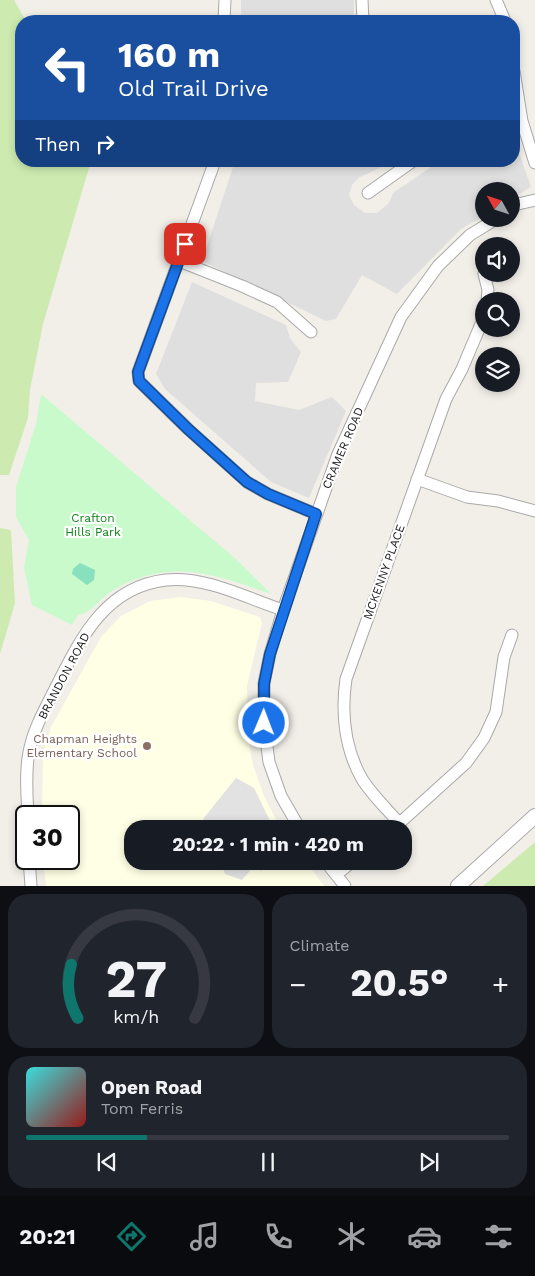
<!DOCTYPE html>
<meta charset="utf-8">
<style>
:root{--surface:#171b24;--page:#20242c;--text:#f1f3f6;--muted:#9ea1a6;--line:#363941;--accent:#0f766e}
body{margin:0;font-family:"Work Sans",sans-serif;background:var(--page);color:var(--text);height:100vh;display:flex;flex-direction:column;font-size:19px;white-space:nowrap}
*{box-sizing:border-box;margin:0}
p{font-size:16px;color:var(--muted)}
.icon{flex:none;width:28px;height:28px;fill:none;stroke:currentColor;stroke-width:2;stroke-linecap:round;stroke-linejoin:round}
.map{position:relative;height:886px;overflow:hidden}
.panel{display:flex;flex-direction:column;gap:8px;padding:8px;background:#0d0f14;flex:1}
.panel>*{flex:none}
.top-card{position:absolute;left:15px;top:15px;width:505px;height:152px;border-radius:20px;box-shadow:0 2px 8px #0003;background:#1a4fa0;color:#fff;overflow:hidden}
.needle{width:32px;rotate:310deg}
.tools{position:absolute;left:475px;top:182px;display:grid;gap:10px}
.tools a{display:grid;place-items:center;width:45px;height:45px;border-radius:50%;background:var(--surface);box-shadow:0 2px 8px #0003;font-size:25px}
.speed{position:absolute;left:15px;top:805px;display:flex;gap:10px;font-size:25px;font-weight:700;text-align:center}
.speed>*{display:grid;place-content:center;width:65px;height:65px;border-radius:50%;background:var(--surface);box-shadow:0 2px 8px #0003;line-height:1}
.speed .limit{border:2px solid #111;border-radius:8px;background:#fff;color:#111}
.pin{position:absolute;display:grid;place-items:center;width:42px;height:42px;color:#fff;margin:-21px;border-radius:10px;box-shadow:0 2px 8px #0006}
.me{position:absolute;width:55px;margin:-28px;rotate:1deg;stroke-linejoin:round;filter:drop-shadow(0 0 4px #0008)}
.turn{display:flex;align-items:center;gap:18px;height:105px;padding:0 20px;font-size:22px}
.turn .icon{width:65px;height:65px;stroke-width:2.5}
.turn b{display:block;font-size:35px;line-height:42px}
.then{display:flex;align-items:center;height:48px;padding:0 20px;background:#0003;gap:10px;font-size:19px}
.big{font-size:38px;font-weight:700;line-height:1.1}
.panel .widget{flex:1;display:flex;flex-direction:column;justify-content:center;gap:8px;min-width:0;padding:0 18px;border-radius:20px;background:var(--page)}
.panel .dial{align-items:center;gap:0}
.dial svg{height:130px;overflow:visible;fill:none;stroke:var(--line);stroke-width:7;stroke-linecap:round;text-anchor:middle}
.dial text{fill:var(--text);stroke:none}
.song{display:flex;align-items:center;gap:15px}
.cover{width:60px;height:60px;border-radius:8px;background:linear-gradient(135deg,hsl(180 70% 55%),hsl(0 70% 35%))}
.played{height:5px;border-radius:2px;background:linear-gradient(90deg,var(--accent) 25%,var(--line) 25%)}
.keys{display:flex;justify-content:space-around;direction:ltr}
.heat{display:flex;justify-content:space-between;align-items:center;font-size:28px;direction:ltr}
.panel .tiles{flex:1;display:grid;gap:8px;grid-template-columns:1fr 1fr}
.widget:last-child{grid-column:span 2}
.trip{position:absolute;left:124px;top:820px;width:288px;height:50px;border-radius:20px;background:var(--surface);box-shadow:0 2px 8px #0003;font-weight:700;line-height:50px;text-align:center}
.menu{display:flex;height:80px;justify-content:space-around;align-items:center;background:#090b0e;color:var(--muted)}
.menu .icon{width:35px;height:35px}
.menu .active{color:var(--accent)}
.menu b{font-size:22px;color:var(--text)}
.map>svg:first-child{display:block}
</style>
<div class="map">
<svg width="535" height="886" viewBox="0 0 535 886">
<rect width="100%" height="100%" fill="#f2efe9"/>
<path fill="#e0dfdf" d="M 241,0 L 354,0 L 354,21 L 241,21 Z
M 514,138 L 531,187 L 511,199 L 511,191 L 484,191 L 484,216 L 461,229 L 397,294 L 362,275 L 336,319 L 326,321 L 202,261 L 235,161 L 394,161 L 360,177 L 352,185 L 349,195 L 354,205 L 365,213 L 377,213 L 389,203 L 393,193 L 434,165 L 444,161 L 514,161 Z
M 192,282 L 286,325 L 290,338 L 301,352 L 288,382 L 256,383 L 255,401 L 299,410 L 332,397 L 346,411 L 309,498 L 271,482 L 165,389 L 156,374 Z"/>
<path fill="#ffffe5" d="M 181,597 L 211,601 L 260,617 L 262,623 L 247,686 L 248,739 L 253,765 L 264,796 L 281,829 L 132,829 L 132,861 L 305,861 L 324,886 L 46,886 L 43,859 L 69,859 L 69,816 L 42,816 L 43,753 L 51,727 L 101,637 L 121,616 L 150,601 Z"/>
<path fill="#cdebb0" d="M 0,0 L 14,0 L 26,21 L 21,21 L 21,161 L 91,161 L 43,324 L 30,390 L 28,418 L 9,475 L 0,475 Z
M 0,528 L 11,530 L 15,603 L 0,654 Z
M 535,842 L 535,886 L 483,886 Z"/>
<path fill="#c8facc" d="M 41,394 L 237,560 L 271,594 C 214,574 171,558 115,589 C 102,596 92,613 78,615 L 72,625 L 32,605 L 24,568 L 29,540 L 16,517 L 16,487 L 36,424 Z"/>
<path fill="#88e0be" d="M 80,563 L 95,570 L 94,580 L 87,585 L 72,574 L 73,569 Z"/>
<path fill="#e2e2e2" d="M 236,778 L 254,788 L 274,829 L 207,829 L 203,819 Z
M 220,861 L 269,861 L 261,871 L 255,865 L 242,880 L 225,874 Z"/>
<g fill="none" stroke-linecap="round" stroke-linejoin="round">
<g stroke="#a9a9a9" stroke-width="13">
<path id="minor" d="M 362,0 L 363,21
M 496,0 L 505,21
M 224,21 L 225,0
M 514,71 L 522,121 L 535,163
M 215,161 L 138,372 L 139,381 L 188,429 L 247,482 L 268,494 L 316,514
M 368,193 L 413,161
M 511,209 L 518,204 L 535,200
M 179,261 L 242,286 L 277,302 L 311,332
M 484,274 L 488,290 L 487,301
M 417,479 L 467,497 L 498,501 L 535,511
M 28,816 C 27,796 25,772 29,752 C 33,730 45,709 55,689 C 80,640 104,587 166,580 C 206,576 246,598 283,610
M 399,823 C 387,809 372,795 362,779 C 345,749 341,713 346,679 L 446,399 L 462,369 L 484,317
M 300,829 L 281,796 L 269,762 L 264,723 L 264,683 L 270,654 L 283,610 L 338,454 L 401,317 L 438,266 L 470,235 L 496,219
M 393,829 L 466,763 L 484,738 L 496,712 L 504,657 L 512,635
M 29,859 L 31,886
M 325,861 L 345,886
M 336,875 L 353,861"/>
</g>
<g stroke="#a9a9a9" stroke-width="16">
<path id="tertiary" d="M 458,886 L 535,816"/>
</g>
<use href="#minor" stroke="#fff" stroke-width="11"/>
<use href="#tertiary" stroke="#fff" stroke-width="14"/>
</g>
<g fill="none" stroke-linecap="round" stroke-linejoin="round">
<g stroke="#114b97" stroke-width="12">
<path id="route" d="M 185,244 L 138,372 L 139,381 L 188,429 L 247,482 L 268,494 L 316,514 L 270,654 L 264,684 L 264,723"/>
</g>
<use href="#route" stroke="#1a73e8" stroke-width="9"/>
</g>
<circle fill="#8d6e63" stroke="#fff" stroke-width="2" cx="147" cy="746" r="5"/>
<g text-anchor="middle" stroke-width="4.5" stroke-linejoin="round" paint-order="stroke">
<g font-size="12" fill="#222" stroke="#fff">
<text transform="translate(343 448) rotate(-67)" y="4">CRAMER ROAD</text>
<text transform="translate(384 572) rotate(-70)" y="4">MCKENNY PLACE</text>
<text transform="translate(64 676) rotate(-62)" y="4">BRANDON ROAD</text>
</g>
<g font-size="12" fill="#0c8416" stroke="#fff">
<text x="93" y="522">Crafton<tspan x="93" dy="14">Hills Park</tspan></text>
</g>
<g font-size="12" fill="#785e54" stroke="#fff" text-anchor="end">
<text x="137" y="743">Chapman Heights<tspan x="137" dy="14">Elementary School</tspan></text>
</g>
</g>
</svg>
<div class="tools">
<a><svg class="needle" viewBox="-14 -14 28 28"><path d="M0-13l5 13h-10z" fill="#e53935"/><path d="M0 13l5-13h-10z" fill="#9ea1a6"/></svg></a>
<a><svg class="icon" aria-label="sound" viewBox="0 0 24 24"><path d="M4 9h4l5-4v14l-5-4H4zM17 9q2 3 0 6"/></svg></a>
<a><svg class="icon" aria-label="search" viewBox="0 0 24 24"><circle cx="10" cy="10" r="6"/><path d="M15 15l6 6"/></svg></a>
<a><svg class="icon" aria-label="layers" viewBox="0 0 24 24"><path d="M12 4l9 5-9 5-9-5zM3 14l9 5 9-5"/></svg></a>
</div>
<div class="speed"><div class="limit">30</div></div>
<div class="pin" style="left:185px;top:244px;background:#d93025"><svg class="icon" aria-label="arrive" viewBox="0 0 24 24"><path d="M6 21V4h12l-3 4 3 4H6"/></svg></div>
<svg class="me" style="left:264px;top:723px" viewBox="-20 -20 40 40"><circle r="17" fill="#1a73e8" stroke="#fff" stroke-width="3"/><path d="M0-11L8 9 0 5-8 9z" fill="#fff"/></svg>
<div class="trip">20:22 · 1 min · 420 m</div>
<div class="top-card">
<div class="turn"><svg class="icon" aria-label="left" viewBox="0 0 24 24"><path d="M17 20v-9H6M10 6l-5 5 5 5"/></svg><div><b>160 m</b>Old Trail Drive</div></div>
<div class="then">Then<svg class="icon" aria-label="right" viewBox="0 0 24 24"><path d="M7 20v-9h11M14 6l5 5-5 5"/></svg></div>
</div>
</div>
<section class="panel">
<div class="tiles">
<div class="widget dial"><svg viewBox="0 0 100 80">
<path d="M14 69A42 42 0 1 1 86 69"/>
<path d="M14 69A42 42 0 0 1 10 36" stroke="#0f766e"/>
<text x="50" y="56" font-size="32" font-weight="700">27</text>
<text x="50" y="72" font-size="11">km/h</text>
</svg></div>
<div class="widget"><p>Climate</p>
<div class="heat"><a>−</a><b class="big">20.5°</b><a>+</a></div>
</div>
<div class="widget">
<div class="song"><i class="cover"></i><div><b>Open Road</b><p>Tom Ferris</p></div></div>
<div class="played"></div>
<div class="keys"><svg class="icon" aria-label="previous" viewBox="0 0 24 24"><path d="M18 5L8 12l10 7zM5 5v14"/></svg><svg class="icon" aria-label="pause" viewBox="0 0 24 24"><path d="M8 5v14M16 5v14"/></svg><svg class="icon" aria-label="next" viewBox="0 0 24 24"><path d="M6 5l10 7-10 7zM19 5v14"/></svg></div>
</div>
</div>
</section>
<nav class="menu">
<b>20:21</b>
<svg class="icon active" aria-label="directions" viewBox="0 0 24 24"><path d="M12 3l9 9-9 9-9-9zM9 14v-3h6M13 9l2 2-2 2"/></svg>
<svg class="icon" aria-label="music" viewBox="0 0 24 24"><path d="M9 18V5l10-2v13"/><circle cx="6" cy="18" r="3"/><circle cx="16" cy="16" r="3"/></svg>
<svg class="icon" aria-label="phone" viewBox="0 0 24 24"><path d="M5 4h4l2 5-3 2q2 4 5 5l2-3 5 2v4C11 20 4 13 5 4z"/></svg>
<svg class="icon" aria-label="climate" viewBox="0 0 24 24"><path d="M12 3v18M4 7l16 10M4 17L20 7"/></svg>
<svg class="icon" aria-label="car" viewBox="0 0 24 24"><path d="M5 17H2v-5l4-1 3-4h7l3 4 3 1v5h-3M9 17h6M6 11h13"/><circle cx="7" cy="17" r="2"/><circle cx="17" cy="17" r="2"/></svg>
<svg class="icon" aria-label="filters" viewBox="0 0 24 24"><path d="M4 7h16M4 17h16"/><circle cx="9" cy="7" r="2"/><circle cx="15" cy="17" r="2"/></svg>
</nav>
